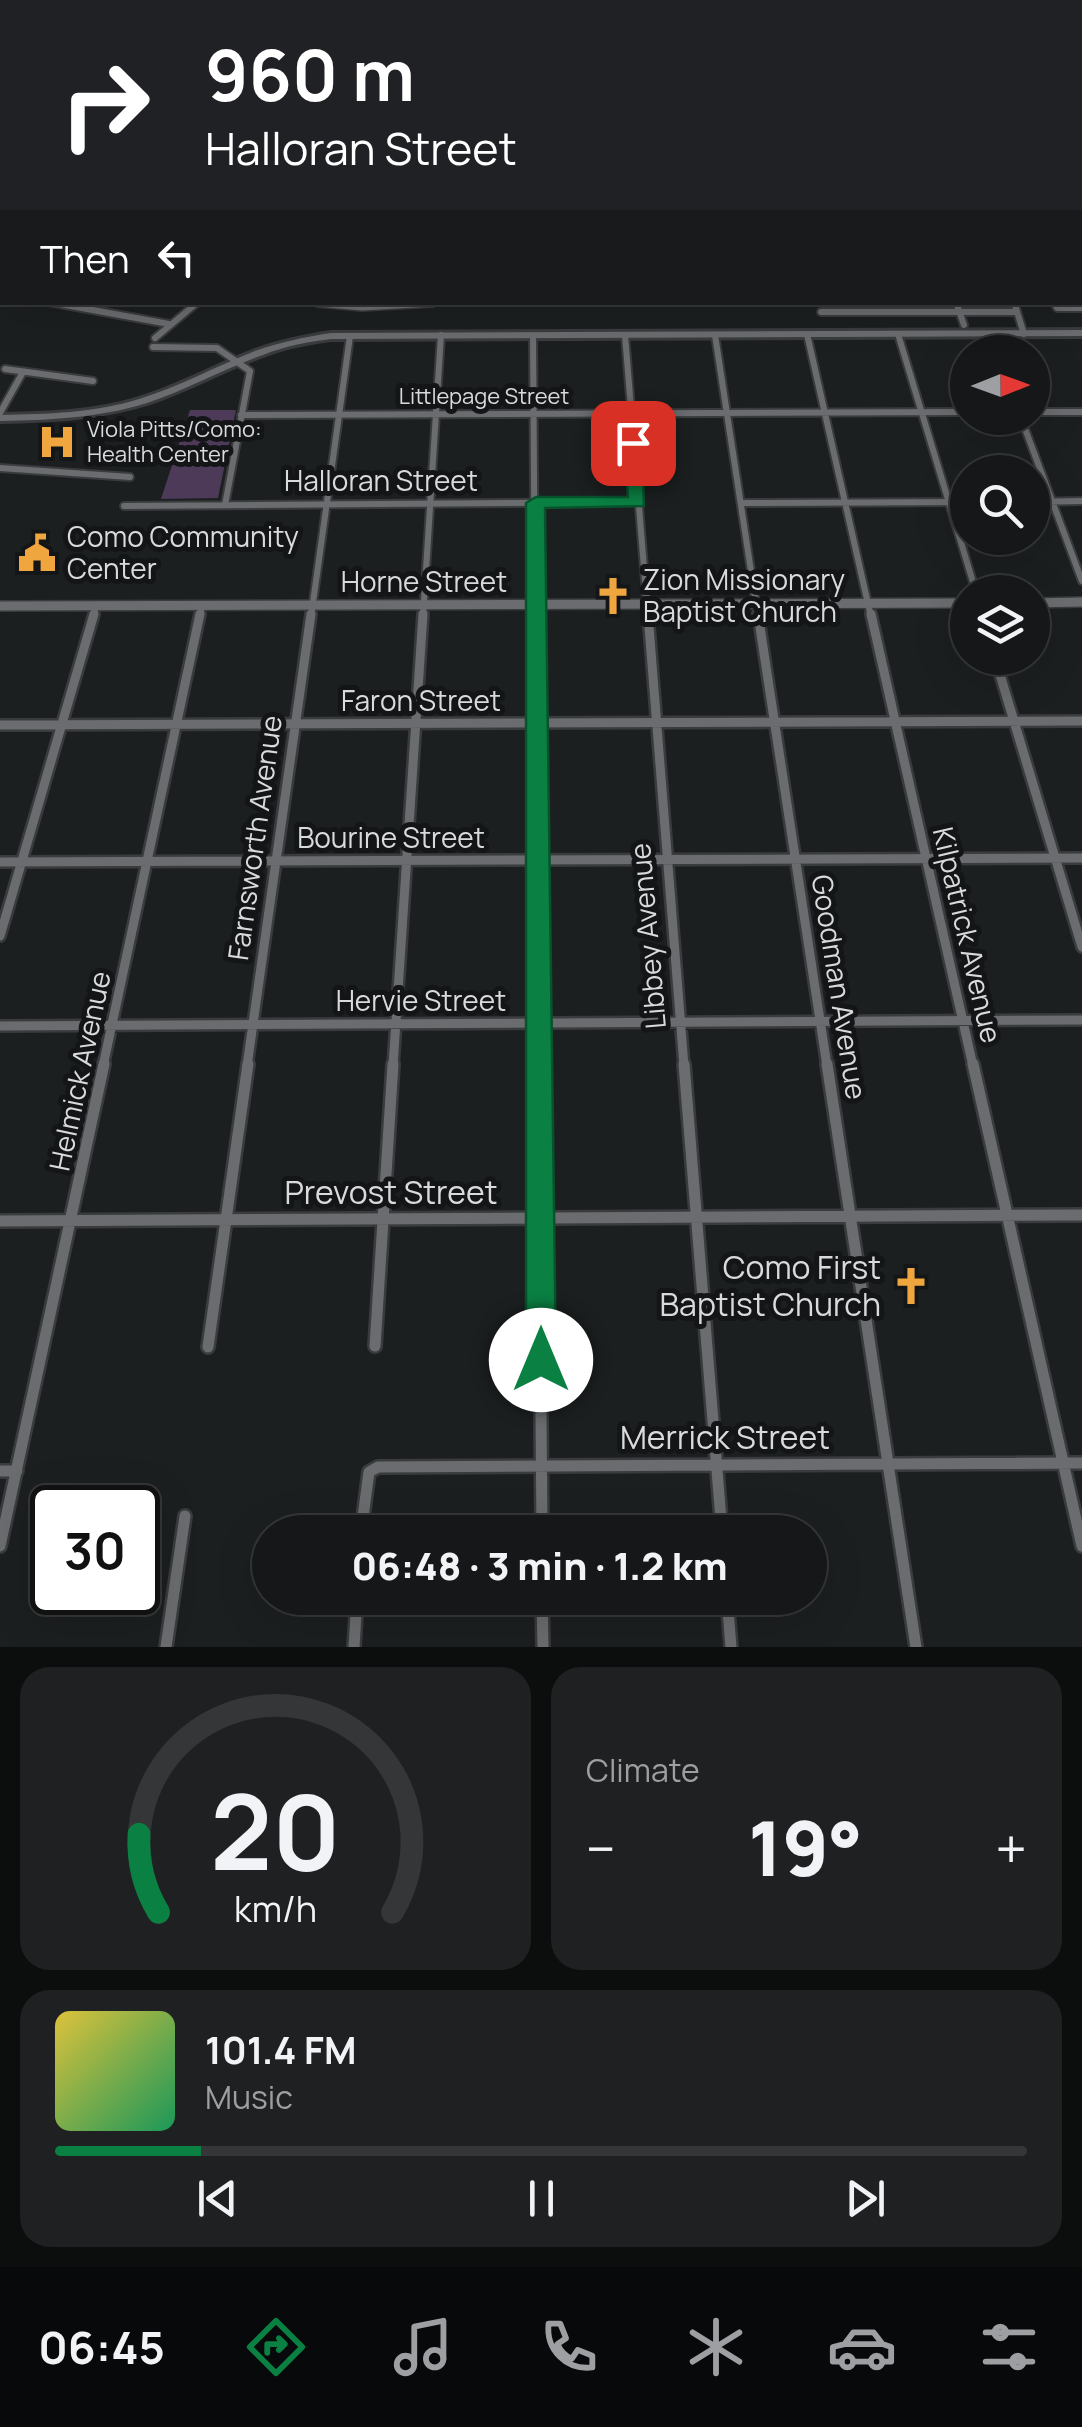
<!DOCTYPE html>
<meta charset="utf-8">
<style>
:root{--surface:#151718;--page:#1e2021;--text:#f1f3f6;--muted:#9d9fa2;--line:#343637;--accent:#0b8043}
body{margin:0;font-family:Manrope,sans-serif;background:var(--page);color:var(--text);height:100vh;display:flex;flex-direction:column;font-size:38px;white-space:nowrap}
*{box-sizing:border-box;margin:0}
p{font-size:32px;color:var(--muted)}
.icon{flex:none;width:55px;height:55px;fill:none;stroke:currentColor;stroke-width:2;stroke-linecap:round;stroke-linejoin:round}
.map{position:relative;height:1647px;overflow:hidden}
.details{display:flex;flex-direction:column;gap:20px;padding:20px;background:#0c0d0d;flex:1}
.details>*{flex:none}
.banner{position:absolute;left:0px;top:0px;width:1082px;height:305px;box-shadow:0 10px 40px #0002,0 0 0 2px var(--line);background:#202124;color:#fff;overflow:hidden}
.needle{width:65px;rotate:89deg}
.tools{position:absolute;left:950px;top:335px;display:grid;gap:20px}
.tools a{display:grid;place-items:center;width:100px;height:100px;border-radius:50%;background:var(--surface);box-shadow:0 10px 40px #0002,0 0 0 2px var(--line);font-size:50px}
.speed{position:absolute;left:30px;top:1485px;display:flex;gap:20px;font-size:50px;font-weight:700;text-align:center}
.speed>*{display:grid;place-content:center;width:130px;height:130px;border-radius:50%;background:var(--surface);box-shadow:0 10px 40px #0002,0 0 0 2px var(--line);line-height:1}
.speed .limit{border:5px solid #111;border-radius:15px;background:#fff;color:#111}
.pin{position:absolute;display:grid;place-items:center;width:85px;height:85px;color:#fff;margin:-42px;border-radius:20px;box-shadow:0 5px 15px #0006}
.me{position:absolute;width:110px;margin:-55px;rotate:0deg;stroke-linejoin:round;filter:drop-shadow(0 0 8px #0008)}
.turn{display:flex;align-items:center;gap:35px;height:210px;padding:0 40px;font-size:45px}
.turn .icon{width:130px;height:130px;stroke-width:2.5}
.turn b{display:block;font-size:70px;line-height:85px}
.then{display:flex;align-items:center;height:95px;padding:0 40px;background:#0003;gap:20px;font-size:38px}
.big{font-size:75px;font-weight:800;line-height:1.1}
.details .widget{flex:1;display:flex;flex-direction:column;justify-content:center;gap:15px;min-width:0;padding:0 35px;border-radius:30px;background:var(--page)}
.details .dial{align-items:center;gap:0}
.dial svg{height:260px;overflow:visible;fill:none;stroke:var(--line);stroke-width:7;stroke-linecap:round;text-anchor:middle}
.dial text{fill:var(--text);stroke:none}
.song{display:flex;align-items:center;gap:30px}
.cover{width:120px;height:120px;border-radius:15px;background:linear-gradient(135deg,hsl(50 70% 55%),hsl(150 70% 35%))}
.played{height:10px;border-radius:5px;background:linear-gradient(90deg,var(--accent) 15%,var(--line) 15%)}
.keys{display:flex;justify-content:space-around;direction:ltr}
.heat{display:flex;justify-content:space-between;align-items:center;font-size:55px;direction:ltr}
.details .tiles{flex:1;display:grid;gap:20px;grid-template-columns:1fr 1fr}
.widget:last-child{grid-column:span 2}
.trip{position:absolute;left:252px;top:1515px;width:575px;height:100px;border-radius:50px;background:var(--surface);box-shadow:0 10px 40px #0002,0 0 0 2px var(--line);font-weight:800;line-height:100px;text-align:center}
.dock{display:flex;height:160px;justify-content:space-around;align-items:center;background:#08090a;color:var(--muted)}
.dock .icon{width:70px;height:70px}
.dock .selected{color:var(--accent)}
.dock b{font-size:45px;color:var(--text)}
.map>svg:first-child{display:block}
</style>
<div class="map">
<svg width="1082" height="1647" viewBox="0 0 1082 1647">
<rect width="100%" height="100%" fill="#1c1f20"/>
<path fill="#4d3a58" d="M 190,410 L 236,410 L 218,498 L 161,499 Z"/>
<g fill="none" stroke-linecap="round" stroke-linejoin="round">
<g stroke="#393b3c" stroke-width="8">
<path id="minor-far3" d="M 474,0 L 478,2
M 551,0 L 555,2
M 628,0 L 632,2
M 705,0 L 709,2
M 893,0 L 897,2
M 964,0 L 969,2
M 321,2 L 325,0"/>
</g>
<g stroke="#393b3c" stroke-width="10">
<path id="minor-far2" d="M 49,302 L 169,324
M 956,302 L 964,325
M 1014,302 L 1024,334
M 1054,302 L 1057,308 L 1082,308
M 821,312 L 1017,312
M 807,334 L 871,617
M 898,334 L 976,592
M 989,334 L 996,352
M 533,335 L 535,617
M 625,335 L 648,617
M 715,335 L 758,617
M 155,338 L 198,302
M 153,347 L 217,348 L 250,371 L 225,505
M 5,369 L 93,381
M 1032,412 L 1082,412
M 0,413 L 23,372
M 241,415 L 968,412
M 1021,418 L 1082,581
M 0,468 L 130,477
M 1032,502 L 1082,501
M 741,503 L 968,502
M 124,506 L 638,502
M 93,617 L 96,606
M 200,617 L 202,606
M 311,617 L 350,336
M 423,617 L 441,335"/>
</g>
<g stroke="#393b3c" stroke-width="14">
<path id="minor-far1" d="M 535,614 L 538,1066
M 648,614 L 684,1066
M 758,614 L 827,1066
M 871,614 L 973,1066
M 995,658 L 1082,947
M 0,725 L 1082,721
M 0,862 L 1082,858
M 0,936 L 94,614
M 0,1026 L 1082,1020
M 103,1066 L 200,614
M 247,1066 L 311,614
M 393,1066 L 423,614"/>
</g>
<g stroke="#393b3c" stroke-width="16">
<path id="minor" d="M 538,1064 L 542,1532
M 684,1064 L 722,1532
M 827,1064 L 916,1647
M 973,1064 L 1082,1546
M 0,1221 L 1082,1215
M 375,1346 L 393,1064
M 208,1347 L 248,1064
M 0,1471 L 17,1471
M 361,1532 L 369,1472 L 378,1467 L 1082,1463
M 0,1546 L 104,1064
M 542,1598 L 543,1647
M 727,1598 L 731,1647
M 166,1647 L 185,1516
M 354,1647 L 357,1598"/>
</g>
<g stroke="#393b3c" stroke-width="9">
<path id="tertiary-far1" d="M 864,2 L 878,0"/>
</g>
<g stroke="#393b3c" stroke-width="12">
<path id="tertiary" d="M 318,302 L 362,306 L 432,302
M 1032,603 L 1082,602
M 0,606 L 968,603"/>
</g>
<g stroke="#393b3c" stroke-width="6">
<path id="secondary" d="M 1082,330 L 1082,336 L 331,339 C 307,342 285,346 263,355 C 223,369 187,390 147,403 C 99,418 50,420 0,421 L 0,415 C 47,414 94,413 139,399 C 179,387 216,366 255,351 C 280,342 305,337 331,333 Z"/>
</g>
<g stroke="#393b3c" stroke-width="5">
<path id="primary" d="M 879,0 L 889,0 L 891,2 L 882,2 Z
M 1080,116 L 1082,116 L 1082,121 L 1080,121 Z"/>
</g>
<use href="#minor-far3" stroke="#6a6c6f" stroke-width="5"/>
<use href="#minor-far2" stroke="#6a6c6f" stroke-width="6"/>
<use href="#minor-far1" stroke="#6a6c6f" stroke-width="9"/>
<use href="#minor" stroke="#6a6c6f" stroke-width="11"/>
<use href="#tertiary-far1" stroke="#6a6c6f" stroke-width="6"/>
<use href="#tertiary" stroke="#6a6c6f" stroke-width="9"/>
<use href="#secondary" fill="#6a6c6f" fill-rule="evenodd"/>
<use href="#primary" fill="#848abe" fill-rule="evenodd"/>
</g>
<path fill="#0b8043" stroke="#07532c" stroke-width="2.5" d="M 633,438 L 642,443 L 644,506 L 545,508 L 556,1360 L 552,1369 L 541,1373 L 530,1369 L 526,1360 L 526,503 L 536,497 L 628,497 L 624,443 Z"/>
<defs>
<g id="hospital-bare" transform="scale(3)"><path d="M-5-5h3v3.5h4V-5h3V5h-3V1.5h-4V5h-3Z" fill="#f0a63e" stroke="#131517" stroke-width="2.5" paint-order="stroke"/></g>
<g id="civic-bare" transform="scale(3)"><path d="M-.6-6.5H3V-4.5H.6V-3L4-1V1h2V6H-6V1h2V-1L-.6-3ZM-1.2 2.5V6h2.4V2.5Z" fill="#f0a63e" stroke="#131517" stroke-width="2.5" paint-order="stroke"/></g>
<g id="church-bare" transform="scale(3)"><path d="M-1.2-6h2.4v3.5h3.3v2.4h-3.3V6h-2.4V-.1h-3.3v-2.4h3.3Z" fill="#f0a63e" stroke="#131517" stroke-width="2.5" paint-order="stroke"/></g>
</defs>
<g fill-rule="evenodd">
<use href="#hospital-bare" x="57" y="442"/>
<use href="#civic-bare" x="37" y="553"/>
<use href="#church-bare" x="613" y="596"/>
<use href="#church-bare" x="911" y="1286"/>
</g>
<g text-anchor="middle" stroke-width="10" stroke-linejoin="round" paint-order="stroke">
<g font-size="22" fill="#d8dadb" stroke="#131517">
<text x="484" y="404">Littlepage Street</text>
</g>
<g font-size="22" fill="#d8dadb" stroke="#131517" text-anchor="start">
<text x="87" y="437">Viola Pitts/Como:<tspan x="87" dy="25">Health Center</tspan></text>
</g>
<g font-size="28" fill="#d8dadb" stroke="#131517">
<text x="381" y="491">Halloran Street</text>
<text x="424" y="592">Horne Street</text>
<text x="421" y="711">Faron Street</text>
<text transform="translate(255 838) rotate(-82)" y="10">Farnsworth Avenue</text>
<text x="391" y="848">Bourine Street</text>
<text transform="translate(967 935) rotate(77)" y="10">Kilpatrick Avenue</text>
<text transform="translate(648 936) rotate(-95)" y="10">Libbey Avenue</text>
<text transform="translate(839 987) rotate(81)" y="10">Goodman Avenue</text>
<text x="421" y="1011">Hervie Street</text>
<text transform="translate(80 1071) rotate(-78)" y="10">Helmick Avenue</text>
</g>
<g font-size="28" fill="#d8dadb" stroke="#131517" text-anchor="start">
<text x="67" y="547">Como Community<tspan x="67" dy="32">Center</tspan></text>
<text x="643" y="590">Zion Missionary<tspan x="643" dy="32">Baptist Church</tspan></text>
</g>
<g font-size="32" fill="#d8dadb" stroke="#131517">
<text x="391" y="1204">Prevost Street</text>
<text x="725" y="1449">Merrick Street</text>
</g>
<g font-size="32" fill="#d8dadb" stroke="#131517" text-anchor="end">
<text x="881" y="1279">Como First<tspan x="881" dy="37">Baptist Church</tspan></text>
</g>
</g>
</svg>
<div class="tools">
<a><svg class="needle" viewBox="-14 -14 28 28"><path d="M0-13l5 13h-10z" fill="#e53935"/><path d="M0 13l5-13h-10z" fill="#9d9fa2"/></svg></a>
<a><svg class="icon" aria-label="search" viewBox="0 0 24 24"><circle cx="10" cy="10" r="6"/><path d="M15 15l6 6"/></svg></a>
<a><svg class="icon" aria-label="layers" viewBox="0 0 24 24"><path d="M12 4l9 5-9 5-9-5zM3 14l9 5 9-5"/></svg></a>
</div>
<div class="speed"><div class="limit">30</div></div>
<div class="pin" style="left:633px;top:443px;background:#d93025"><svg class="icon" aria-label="arrive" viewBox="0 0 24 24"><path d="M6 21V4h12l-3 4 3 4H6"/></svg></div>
<svg class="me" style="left:541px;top:1360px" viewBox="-20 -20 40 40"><circle r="19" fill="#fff"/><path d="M0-13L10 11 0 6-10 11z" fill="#0b8043"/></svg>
<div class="trip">06:48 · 3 min · 1.2 km</div>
<div class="banner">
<div class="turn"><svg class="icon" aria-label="right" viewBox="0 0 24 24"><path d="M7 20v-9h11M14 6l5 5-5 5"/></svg><div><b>960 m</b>Halloran Street</div></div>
<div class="then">Then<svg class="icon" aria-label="left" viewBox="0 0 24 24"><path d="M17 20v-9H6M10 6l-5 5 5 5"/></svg></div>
</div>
</div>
<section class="details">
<div class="tiles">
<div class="widget dial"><svg viewBox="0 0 100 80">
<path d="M14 69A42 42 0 1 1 86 69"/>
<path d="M14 69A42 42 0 0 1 8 45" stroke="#0b8043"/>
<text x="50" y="56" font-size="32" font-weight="700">20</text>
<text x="50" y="72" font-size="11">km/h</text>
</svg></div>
<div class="widget"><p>Climate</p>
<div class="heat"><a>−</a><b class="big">19°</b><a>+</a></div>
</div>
<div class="widget">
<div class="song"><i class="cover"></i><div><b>101.4 FM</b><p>Music</p></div></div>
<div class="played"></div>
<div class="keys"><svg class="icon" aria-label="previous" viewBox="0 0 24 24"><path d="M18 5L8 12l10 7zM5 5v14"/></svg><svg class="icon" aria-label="pause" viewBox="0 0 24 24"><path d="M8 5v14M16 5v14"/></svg><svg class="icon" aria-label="next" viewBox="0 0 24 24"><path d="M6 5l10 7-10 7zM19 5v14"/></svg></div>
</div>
</div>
</section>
<nav class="dock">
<b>06:45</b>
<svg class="icon selected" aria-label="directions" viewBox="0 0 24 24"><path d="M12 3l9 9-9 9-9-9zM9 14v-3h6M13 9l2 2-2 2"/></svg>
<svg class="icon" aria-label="music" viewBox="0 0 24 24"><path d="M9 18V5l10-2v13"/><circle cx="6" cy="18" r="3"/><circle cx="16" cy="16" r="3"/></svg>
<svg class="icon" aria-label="phone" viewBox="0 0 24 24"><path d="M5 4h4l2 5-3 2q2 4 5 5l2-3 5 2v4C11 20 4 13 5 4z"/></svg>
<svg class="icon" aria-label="climate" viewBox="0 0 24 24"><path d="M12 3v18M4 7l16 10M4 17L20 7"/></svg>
<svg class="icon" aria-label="car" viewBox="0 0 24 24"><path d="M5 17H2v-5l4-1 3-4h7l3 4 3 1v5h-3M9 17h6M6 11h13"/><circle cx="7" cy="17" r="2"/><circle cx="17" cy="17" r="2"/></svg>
<svg class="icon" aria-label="filters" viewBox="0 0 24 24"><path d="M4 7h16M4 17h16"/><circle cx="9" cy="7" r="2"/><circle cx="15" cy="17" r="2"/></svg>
</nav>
